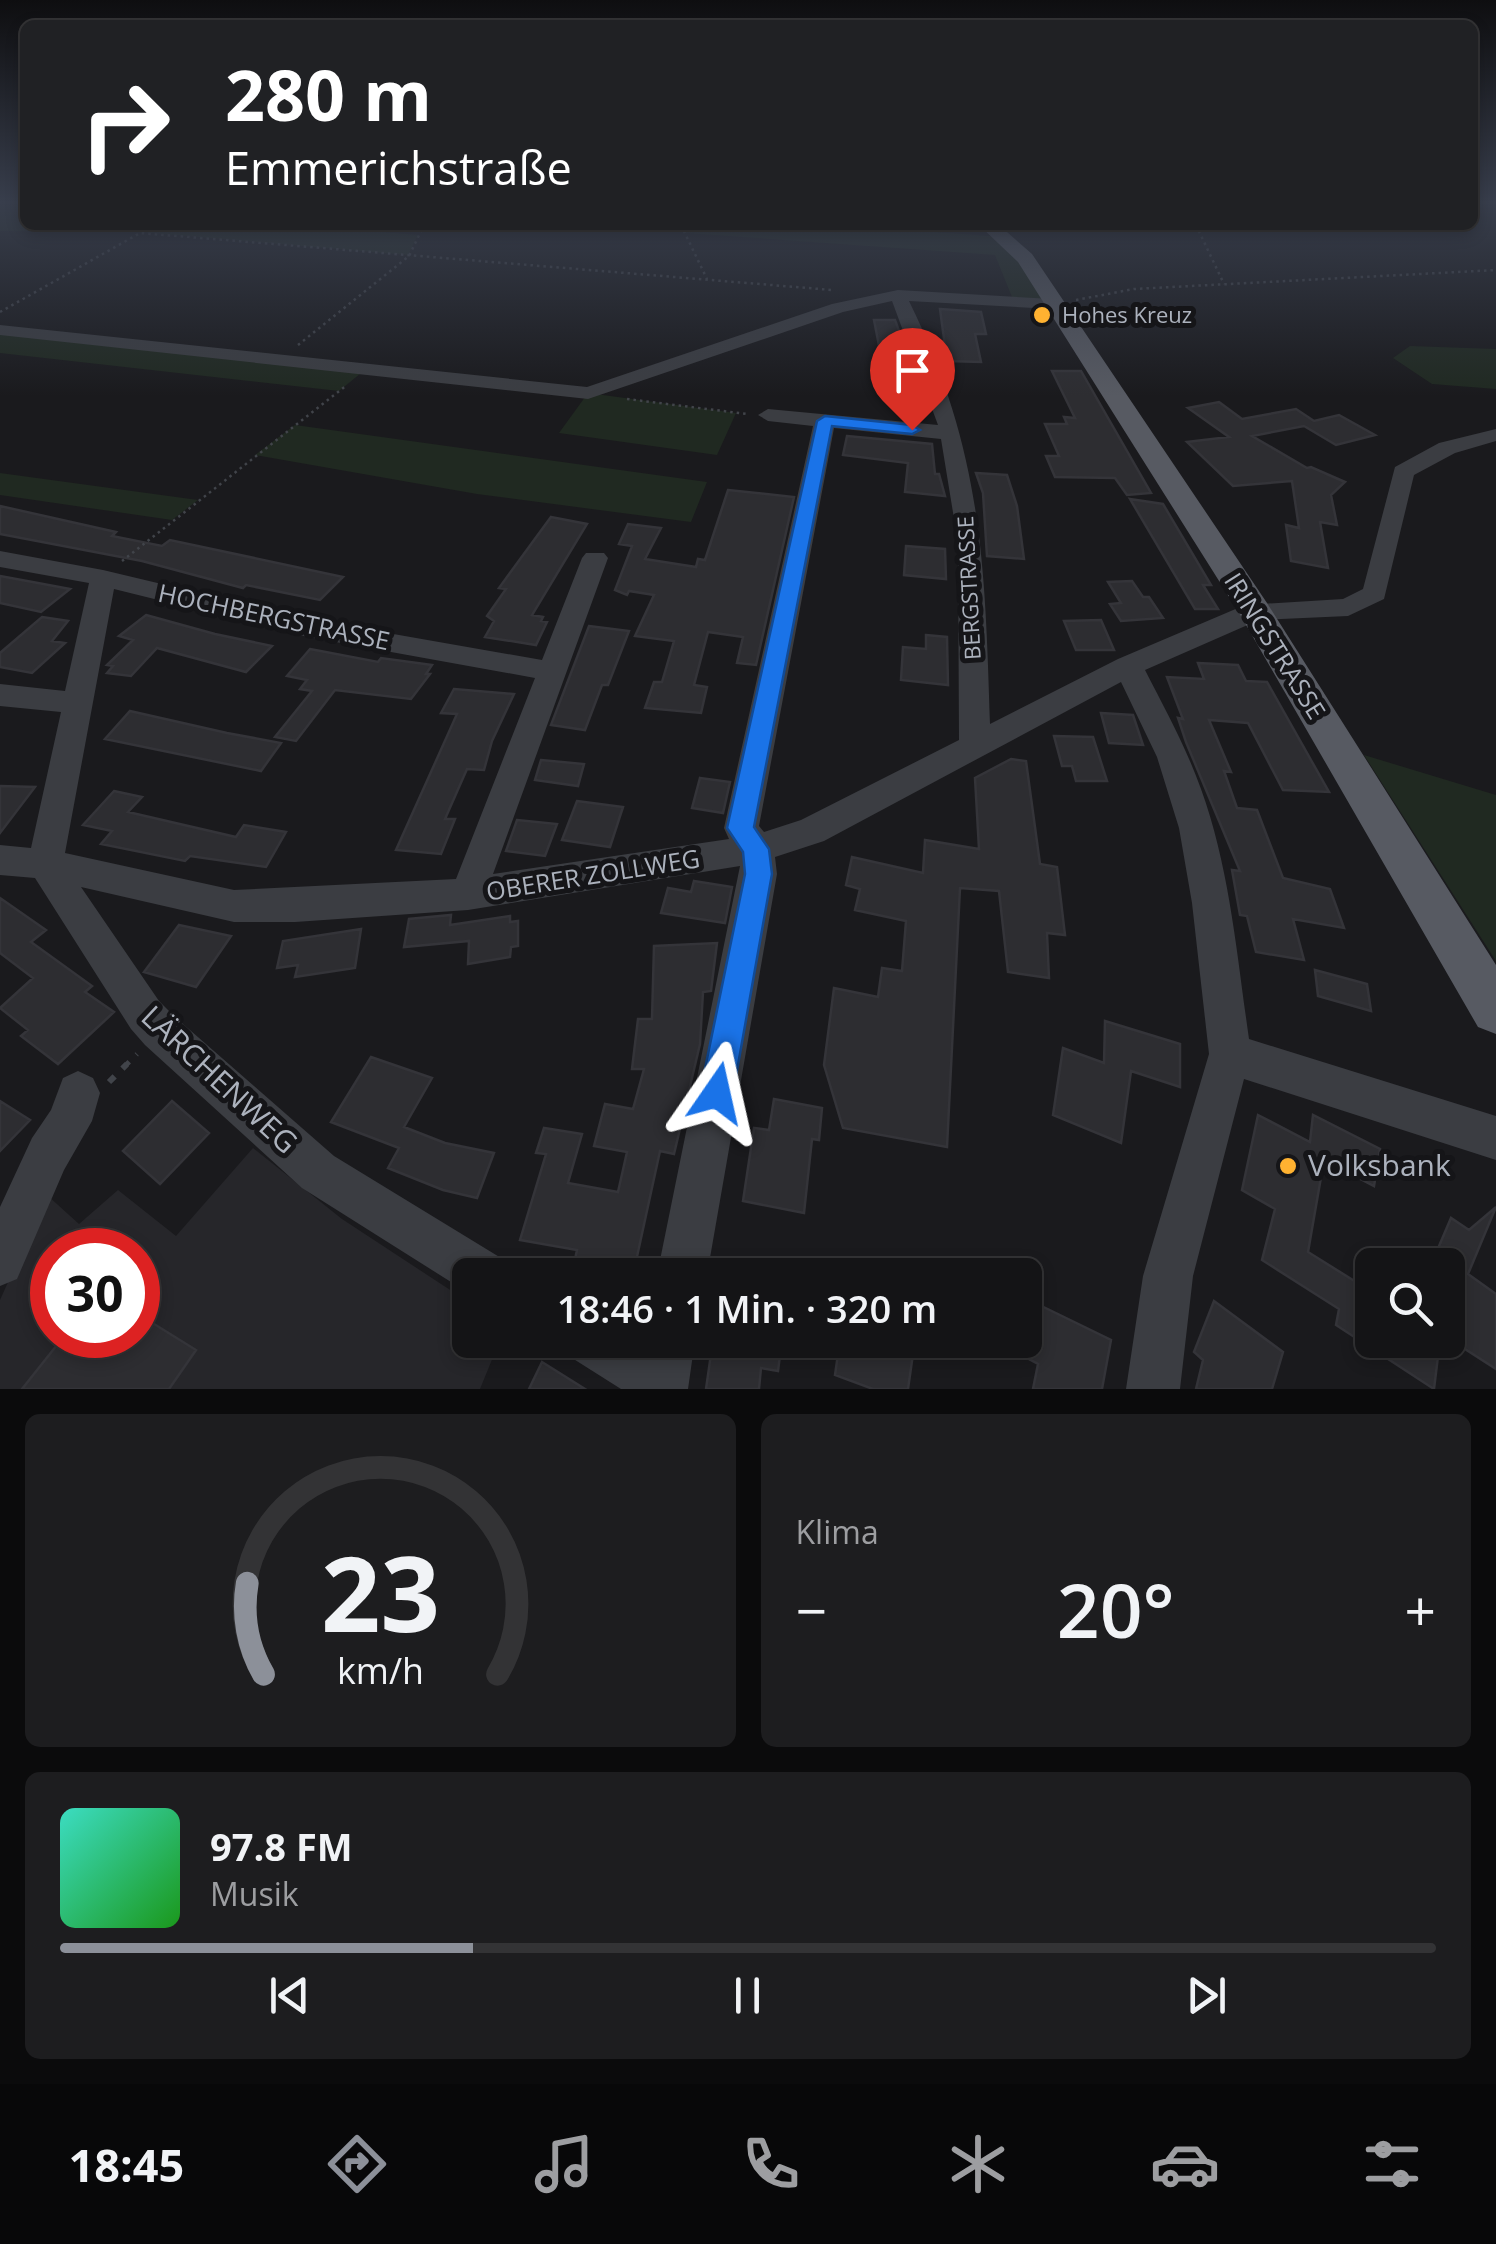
<!DOCTYPE html>
<html lang="de">
<meta charset="utf-8">
<style>
:root{--surface:#141416;--page:#1d1d1f;--text:#f1f3f6;--muted:#9d9ea1;--line:#333335;--accent:#8c9099}
body{margin:0;font-family:"Open Sans",sans-serif;background:var(--page);color:var(--text);height:100vh;display:flex;flex-direction:column;font-size:38px;white-space:nowrap}
*{box-sizing:border-box;margin:0}
p{font-size:32px;color:var(--muted)}
.icon{flex:none;width:55px;height:55px;fill:none;stroke:currentColor;stroke-width:2;stroke-linecap:round;stroke-linejoin:round}
.map{position:relative;height:1389px;overflow:hidden}
.details{display:flex;flex-direction:column;gap:25px;padding:25px;background:#0b0b0c;flex:1}
.details>*{flex:none}
.top-card{position:absolute;left:20px;top:20px;width:1458px;height:210px;border-radius:15px;box-shadow:0 5px 15px #0003,0 0 0 2px var(--line);background:#202124;color:#fff;overflow:hidden}
.buttons{position:absolute;left:1355px;top:1248px;display:grid;gap:20px}
.buttons a{display:grid;place-items:center;width:110px;height:110px;border-radius:15px;background:var(--surface);box-shadow:0 5px 15px #0003,0 0 0 2px var(--line);font-size:50px}
.speed{position:absolute;left:30px;top:1228px;display:flex;gap:20px;font-size:50px;font-weight:700;text-align:center}
.speed>*{display:grid;place-content:center;width:130px;height:130px;border-radius:50%;background:var(--surface);box-shadow:0 5px 15px #0003,0 0 0 2px var(--line);line-height:1}
.speed .limit{border:15px solid #d22;background:#fff;color:#111}
.pin{position:absolute;display:grid;place-items:center;width:85px;height:85px;color:#fff;margin:-102px -42px;border-radius:50% 50% 50% 0;rotate:-45deg;box-shadow:0 0 10px #0007}
.pin .icon{rotate:45deg}
.me{position:absolute;width:110px;margin:-55px;rotate:11deg;stroke-linejoin:round;filter:drop-shadow(0 0 8px #0008)}
.turn{display:flex;align-items:center;gap:35px;height:210px;padding:0 40px;font-size:45px}
.turn .icon{width:130px;height:130px;stroke-width:2.5}
.turn b{display:block;font-size:70px;line-height:85px}
.big{font-size:75px;font-weight:600;line-height:1.1}
.details .tile{flex:1;display:flex;flex-direction:column;justify-content:center;gap:15px;min-width:0;padding:0 35px;border-radius:15px;background:var(--page)}
.details .dial{align-items:center;gap:0}
.dial svg{height:260px;overflow:visible;fill:none;stroke:var(--line);stroke-width:7;stroke-linecap:round;text-anchor:middle}
.dial text{fill:var(--text);stroke:none}
.song{display:flex;align-items:center;gap:30px}
.cover{width:120px;height:120px;border-radius:15px;background:linear-gradient(135deg,hsl(170 70% 55%),hsl(120 70% 35%))}
.played{height:10px;border-radius:5px;background:linear-gradient(90deg,var(--accent) 30%,var(--line) 30%)}
.keys{display:flex;justify-content:space-around;direction:ltr}
.heat{display:flex;justify-content:space-between;align-items:center;font-size:55px;direction:ltr}
.details .tiles{flex:1;display:grid;gap:25px;grid-template-columns:1fr 1fr}
.tile:last-child{grid-column:span 2}
.trip{position:absolute;left:452px;top:1258px;width:590px;height:100px;border-radius:15px;background:var(--surface);box-shadow:0 5px 15px #0003,0 0 0 2px var(--line);font-weight:600;line-height:100px;text-align:center}
.menu{display:flex;height:160px;justify-content:space-around;align-items:center;background:#080809;color:var(--muted)}
.menu .icon{width:70px;height:70px}
.menu .on{color:var(--accent)}
.menu b{font-size:45px;color:var(--text)}
.map>svg:first-child{display:block}
</style>
<div class="map">
<svg width="1496" height="1389" viewBox="0 0 1496 1389">
<rect width="100%" height="100%" fill="#1a1a1d"/>
<path fill="#26262a" fill-rule="evenodd" d="M 253,1148 L 342,1219 L 470,1303 L 470,1340 L 500,1340 L 480,1389 L 0,1389 L 0,1300 L 47,1195 L 79,1224 L 118,1190 L 176,1236 ZM 52,1250 L 138,1250 L 138,1335 L 52,1335 Z"/>
<path fill="#202921" d="M 25,201 L 25,225 L 303,225 L 418,235 L 408,255 L 141,232 L 0,231 L 0,203 Z
M 681,225 L 838,225 L 1004,237 L 1052,304 L 1014,302 L 995,255 L 685,233 Z
M 0,330 L 366,369 L 339,391 L 0,353 Z
M 1410,346 L 1496,349 L 1496,389 L 1432,384 L 1393,358 Z
M 588,393 L 736,413 L 717,455 L 559,433 Z
M 295,425 L 707,482 L 691,522 L 477,494 L 255,455 Z
M 0,473 L 198,500 L 172,520 L 0,495 Z
M 1364,755 L 1496,795 L 1496,961 Z"/>
<path fill="#2d2d31" stroke="#343439" stroke-width="2.5" d="M 940,309 L 981,312 L 986,334 L 975,334 L 981,362 L 947,361 Z
M 874,320 L 895,320 L 912,366 L 918,401 L 889,397 Z
M 1052,371 L 1081,371 L 1151,493 L 1127,495 L 1115,478 L 1055,477 L 1046,456 L 1059,456 L 1045,424 L 1067,424 L 1064,417 L 1075,418 Z
M 1219,402 L 1242,419 L 1296,409 L 1314,421 L 1339,415 L 1375,435 L 1336,445 L 1304,426 L 1252,436 L 1307,468 L 1311,467 L 1345,482 L 1331,495 L 1337,525 L 1320,522 L 1328,568 L 1291,561 L 1286,525 L 1299,528 L 1292,481 L 1233,486 L 1187,442 L 1229,437 L 1188,408 Z
M 847,436 L 932,444 L 935,474 L 939,474 L 945,496 L 905,492 L 908,463 L 843,455 Z
M 976,473 L 1007,475 L 1017,506 L 1024,559 L 987,556 L 983,493 Z
M 728,490 L 794,497 L 756,665 L 737,663 L 743,637 L 708,632 L 694,685 L 707,687 L 701,713 L 645,708 L 654,682 L 662,682 L 674,641 L 635,636 L 654,595 L 629,591 L 627,595 L 615,590 L 632,546 L 619,544 L 628,524 L 661,528 L 645,559 L 696,567 L 698,559 L 705,560 Z
M 1130,499 L 1163,504 L 1211,585 L 1203,585 L 1218,609 L 1195,609 Z
M 0,506 L 116,532 L 112,536 L 162,546 L 170,540 L 343,577 L 320,600 L 246,585 L 243,588 L 142,561 L 0,534 Z
M 551,517 L 587,524 L 532,615 L 543,617 L 541,621 L 547,622 L 536,645 L 485,637 L 494,621 L 487,616 L 506,589 L 499,588 Z
M 906,546 L 945,549 L 946,579 L 904,575 Z
M 0,576 L 38,583 L 70,589 L 41,612 L 0,603 Z
M 1132,581 L 1143,597 L 1149,597 L 1163,618 L 1121,621 L 1110,604 L 1121,603 L 1108,582 Z
M 146,615 L 215,634 L 272,646 L 246,672 L 157,648 L 131,676 L 107,673 L 113,666 L 107,665 L 133,640 L 119,636 Z
M 42,617 L 68,621 L 52,641 L 65,643 L 32,673 L 0,667 L 0,653 Z
M 1101,620 L 1114,650 L 1076,650 L 1064,621 Z
M 589,626 L 629,631 L 608,685 L 602,685 L 585,730 L 551,725 Z
M 926,635 L 947,637 L 948,685 L 901,680 L 903,647 L 926,649 Z
M 310,649 L 378,662 L 381,658 L 432,665 L 426,674 L 430,674 L 411,699 L 335,690 L 296,741 L 275,737 L 312,691 L 300,689 L 307,680 L 287,676 Z
M 1198,663 L 1238,665 L 1246,681 L 1267,682 L 1329,792 L 1283,790 L 1248,723 L 1209,720 L 1231,772 L 1224,771 L 1237,808 L 1257,810 L 1283,878 L 1330,889 L 1344,928 L 1293,919 L 1304,960 L 1256,952 L 1247,916 L 1240,915 L 1232,870 L 1240,871 L 1186,742 L 1178,718 L 1183,719 L 1167,677 L 1204,679 Z
M 454,689 L 514,694 L 492,741 L 484,770 L 467,769 L 445,819 L 455,819 L 441,854 L 396,850 L 457,714 L 441,713 Z
M 130,711 L 227,733 L 281,743 L 261,771 L 105,739 Z
M 1101,713 L 1133,715 L 1143,745 L 1109,743 Z
M 1054,736 L 1093,737 L 1107,781 L 1076,781 L 1072,766 L 1062,766 Z
M 1011,759 L 1026,761 L 1040,864 L 1057,867 L 1065,935 L 1047,933 L 1049,978 L 1008,972 L 999,891 L 960,888 L 947,1147 L 843,1128 L 824,1065 L 834,988 L 878,997 L 882,968 L 902,971 L 906,921 L 855,910 L 860,889 L 846,885 L 852,857 L 923,873 L 925,840 L 979,849 L 975,778 Z
M 541,760 L 584,764 L 578,786 L 535,780 Z
M 700,778 L 730,782 L 723,813 L 692,808 Z
M 0,786 L 35,787 L 0,833 Z
M 114,791 L 142,797 L 128,812 L 236,837 L 244,825 L 286,832 L 266,867 L 190,856 L 185,861 L 101,844 L 112,831 L 83,825 Z
M 577,801 L 623,807 L 610,847 L 562,840 Z
M 517,820 L 557,824 L 545,856 L 506,851 Z
M 694,881 L 732,887 L 725,923 L 661,913 L 668,888 L 691,892 Z
M 0,898 L 46,930 L 31,942 L 92,986 L 85,992 L 114,1012 L 58,1064 L 21,1036 L 28,1030 L 0,1008 L 33,978 L 0,953 Z
M 451,915 L 450,925 L 510,916 L 510,922 L 518,921 L 518,946 L 511,947 L 510,957 L 468,964 L 469,941 L 404,947 L 409,919 Z
M 179,925 L 231,936 L 196,987 L 144,972 Z
M 361,929 L 355,968 L 295,977 L 298,965 L 277,968 L 283,941 Z
M 717,943 L 711,991 L 703,992 L 700,1044 L 674,1154 L 660,1151 L 633,1275 L 572,1273 L 577,1250 L 520,1240 L 546,1154 L 536,1153 L 544,1128 L 582,1134 L 568,1183 L 618,1192 L 627,1152 L 594,1146 L 605,1104 L 633,1109 L 644,1069 L 632,1069 L 638,1019 L 652,1019 L 654,946 Z
M 1315,970 L 1367,984 L 1371,1011 L 1318,996 Z
M 1105,1021 L 1180,1044 L 1180,1087 L 1131,1071 L 1121,1143 L 1053,1115 L 1063,1048 L 1104,1063 Z
M 371,1057 L 432,1078 L 404,1127 L 445,1143 L 494,1153 L 477,1198 L 443,1190 L 388,1168 L 399,1148 L 331,1122 Z
M 774,1099 L 822,1108 L 819,1140 L 812,1139 L 804,1213 L 743,1201 L 754,1128 L 769,1130 Z
M 0,1101 L 30,1120 L 0,1151 Z
M 172,1101 L 209,1133 L 160,1184 L 123,1151 Z
M 1258,1115 L 1310,1142 L 1313,1115 L 1380,1149 L 1374,1186 L 1324,1160 L 1308,1252 L 1372,1292 L 1372,1340 L 1440,1340 L 1434,1389 L 1336,1325 L 1339,1309 L 1262,1260 L 1275,1209 L 1242,1190 Z
M 1496,1207 L 1468,1274 L 1496,1294 L 1496,1369 L 1448,1338 L 1448,1265 L 1431,1265 L 1451,1218 L 1469,1230 Z
M 1025,1298 L 1111,1340 L 1102,1389 L 1033,1389 L 1038,1364 L 994,1340 L 1025,1340 Z
M 1214,1301 L 1283,1352 L 1272,1389 L 1196,1389 L 1203,1360 L 1194,1352 Z
M 138,1314 L 196,1350 L 169,1389 L 22,1389 L 65,1335 L 138,1335 Z
M 713,1340 L 782,1340 L 778,1371 L 761,1368 L 759,1389 L 706,1389 Z
M 840,1340 L 915,1340 L 908,1389 L 873,1389 L 835,1375 Z
M 542,1362 L 585,1389 L 529,1389 Z"/>
<g fill="none" stroke-linecap="round" stroke-linejoin="round">
<path stroke="#41444a" stroke-width="2.5" stroke-dasharray="2.5 4" stroke-linecap="butt" d="M 681,225 L 707,279
M 1196,225 L 1224,284
M 1076,300 L 1134,289 L 1496,270
M 0,312 L 140,233 L 832,290
M 298,345 L 409,256 L 424,225
M 627,399 L 747,414
M 122,561 L 347,385"/>
<path stroke="#41444a" stroke-width="5" stroke-dasharray="6 10" stroke-linecap="butt" d="M 125,1066 L 137,1054"/>
<path stroke="#41444a" stroke-width="6" stroke-dasharray="8 11" stroke-linecap="butt" d="M 109,1082 L 127,1064"/>
<path fill="#3b3d42" fill-rule="evenodd" d="M 898,290 L 1052,299 L 1061,304 L 1052,309 L 909,301 C 982,450 985,562 990,724 L 1118,659 L 1245,605 L 1343,599 L 1363,589 L 1395,467 L 1439,443 L 1496,429 L 1496,441 L 1455,453 L 1414,475 L 1384,599 L 1348,616 L 1259,620 L 1145,670 C 1165,709 1186,747 1201,789 C 1230,869 1237,956 1249,1039 L 1496,1116 L 1496,1160 L 1244,1079 L 1193,1276 L 1180,1389 L 1126,1389 L 1143,1276 L 1209,1054 L 1192,903 L 1179,828 L 1157,757 L 1121,682 L 824,841 L 775,857 L 777,874 L 707,1275 L 657,1275 L 740,866 L 468,910 L 295,922 L 234,922 L 81,887 L 159,1001 L 175,1017 L 334,1156 L 501,1258 L 509,1275 L 470,1275 L 470,1294 L 302,1188 L 145,1045 L 131,1029 L 35,878 L 0,875 L 0,845 L 31,848 L 61,712 L 0,706 L 0,684 L 65,691 L 89,583 L 0,567 L 0,551 L 103,570 L 308,619 L 542,660 L 582,558 L 586,553 L 604,553 L 608,558 L 493,874 L 729,839 L 724,828 L 813,426 L 768,421 L 758,415 L 768,409 L 938,425 L 892,301 L 843,312 L 588,399 L 0,335 L 0,325 L 587,387 L 832,304 ZM 834,428 L 941,439 L 958,543 L 959,740 L 801,820 L 764,832 L 759,826 ZM 114,589 L 308,637 L 535,678 L 456,879 L 234,890 L 65,853 Z
M 78,1071 L 93,1078 L 100,1093 L 92,1121 L 64,1170 L 17,1279 L 0,1286 L 0,1207 L 32,1138 L 51,1110 L 63,1078 Z
M 564,1340 L 695,1340 L 688,1389 L 621,1389 L 572,1358 Z"/>
<path fill="#575a62" fill-rule="evenodd" d="M 979,225 L 999,225 L 1032,254 L 1267,603 L 1496,965 L 1496,1034 L 1478,1027 L 1238,611 L 1018,262 Z"/>
</g>
<linearGradient id="sky" x2="0" y2="1"><stop stop-color="#0e0e10"/><stop offset="0.51" stop-color="#383e4c"/><stop offset="1" stop-color="#383e4c" stop-opacity="0"/></linearGradient>
<rect width="1496" height="396" fill="url(#sky)"/>
<path fill="#1a73e8" stroke="#114b97" stroke-width="2.5" d="M 825,416 L 912,425 L 920,430 L 912,434 L 832,426 L 754,827 L 769,849 L 772,874 L 733,1093 L 728,1104 L 717,1109 L 705,1104 L 700,1093 L 745,874 L 743,852 L 727,828 L 817,421 Z"/>
<g fill="#ffb231" stroke="#151518" stroke-width="4">
<circle cx="1042" cy="315" r="10"/>
<circle cx="1288" cy="1166" r="10"/>
</g>
<g text-anchor="middle" stroke-width="10" stroke-linejoin="round" paint-order="stroke">
<g font-size="22" fill="#acb2bd" stroke="#151518" text-anchor="start">
<text x="1062" y="323">Hohes Kreuz</text>
</g>
<g font-size="22" fill="#acb2bd" stroke="#151518">
<text transform="translate(969 588) rotate(-93)" y="8">BERGSTRASSE</text>
</g>
<g font-size="25" fill="#acb2bd" stroke="#151518">
<text transform="translate(274 617) rotate(12)" y="9">HOCHBERGSTRASSE</text>
<text transform="translate(1275 646) rotate(58)" y="9">IRINGSTRASSE</text>
<text transform="translate(593 875) rotate(-9)" y="9">OBERER ZOLLWEG</text>
</g>
<g font-size="30" fill="#acb2bd" stroke="#151518">
<text transform="translate(219 1080) rotate(43)" y="10">LÄRCHENWEG</text>
</g>
<g font-size="30" fill="#acb2bd" stroke="#151518" text-anchor="start">
<text x="1308" y="1176">Volksbank</text>
</g>
</g>
</svg>
<div class="buttons">
<a><svg class="icon" aria-label="search" viewBox="0 0 24 24"><circle cx="10" cy="10" r="6"/><path d="M15 15l6 6"/></svg></a>
</div>
<div class="speed"><div class="limit">30</div></div>
<div class="pin" style="left:912px;top:430px;background:#d93025"><svg class="icon" aria-label="arrive" viewBox="0 0 24 24"><path d="M6 21V4h12l-3 4 3 4H6"/></svg></div>
<svg class="me" style="left:717px;top:1093px" viewBox="-20 -20 40 40"><path d="M0-17L14 15 0 8-14 15z" fill="#1a73e8" stroke="#fff" stroke-width="4"/></svg>
<div class="trip">18:46 · 1 Min. · 320 m</div>
<div class="top-card">
<div class="turn"><svg class="icon" aria-label="right" viewBox="0 0 24 24"><path d="M7 20v-9h11M14 6l5 5-5 5"/></svg><div><b>280 m</b>Emmerichstraße</div></div>
</div>
</div>
<section class="details">
<div class="tiles">
<div class="tile dial"><svg viewBox="0 0 100 80">
<path d="M14 69A42 42 0 1 1 86 69"/>
<path d="M14 69A42 42 0 0 1 9 41" stroke="#8c9099"/>
<text x="50" y="56" font-size="32" font-weight="700">23</text>
<text x="50" y="72" font-size="11">km/h</text>
</svg></div>
<div class="tile"><p>Klima</p>
<div class="heat"><a>−</a><b class="big">20°</b><a>+</a></div>
</div>
<div class="tile">
<div class="song"><i class="cover"></i><div><b>97.8 FM</b><p>Musik</p></div></div>
<div class="played"></div>
<div class="keys"><svg class="icon" aria-label="previous" viewBox="0 0 24 24"><path d="M18 5L8 12l10 7zM5 5v14"/></svg><svg class="icon" aria-label="pause" viewBox="0 0 24 24"><path d="M8 5v14M16 5v14"/></svg><svg class="icon" aria-label="next" viewBox="0 0 24 24"><path d="M6 5l10 7-10 7zM19 5v14"/></svg></div>
</div>
</div>
</section>
<nav class="menu">
<b>18:45</b>
<svg class="icon on" aria-label="directions" viewBox="0 0 24 24"><path d="M12 3l9 9-9 9-9-9zM9 14v-3h6M13 9l2 2-2 2"/></svg>
<svg class="icon" aria-label="music" viewBox="0 0 24 24"><path d="M9 18V5l10-2v13"/><circle cx="6" cy="18" r="3"/><circle cx="16" cy="16" r="3"/></svg>
<svg class="icon" aria-label="phone" viewBox="0 0 24 24"><path d="M5 4h4l2 5-3 2q2 4 5 5l2-3 5 2v4C11 20 4 13 5 4z"/></svg>
<svg class="icon" aria-label="climate" viewBox="0 0 24 24"><path d="M12 3v18M4 7l16 10M4 17L20 7"/></svg>
<svg class="icon" aria-label="car" viewBox="0 0 24 24"><path d="M5 17H2v-5l4-1 3-4h7l3 4 3 1v5h-3M9 17h6M6 11h13"/><circle cx="7" cy="17" r="2"/><circle cx="17" cy="17" r="2"/></svg>
<svg class="icon" aria-label="filters" viewBox="0 0 24 24"><path d="M4 7h16M4 17h16"/><circle cx="9" cy="7" r="2"/><circle cx="15" cy="17" r="2"/></svg>
</nav>
